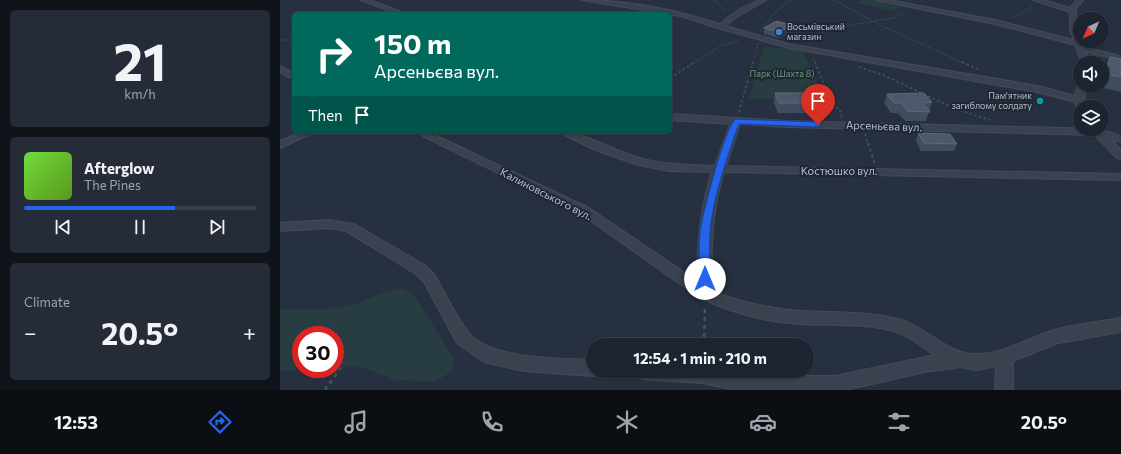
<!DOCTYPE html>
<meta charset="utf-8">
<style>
:root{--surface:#1c2430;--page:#252c38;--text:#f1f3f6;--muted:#a0a4ab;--line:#3a414c;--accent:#2563eb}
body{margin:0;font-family:Commissioner,sans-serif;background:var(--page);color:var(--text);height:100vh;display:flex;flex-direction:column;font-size:15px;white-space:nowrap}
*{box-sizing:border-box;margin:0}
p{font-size:13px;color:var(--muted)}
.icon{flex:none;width:22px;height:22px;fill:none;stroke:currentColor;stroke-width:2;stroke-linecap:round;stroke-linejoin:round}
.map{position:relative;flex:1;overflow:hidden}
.side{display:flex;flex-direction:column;gap:10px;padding:10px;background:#0f141a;width:280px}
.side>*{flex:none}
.banner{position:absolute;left:12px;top:12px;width:380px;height:122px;border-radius:6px;box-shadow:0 1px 3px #0004,0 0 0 1px var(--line);background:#00695c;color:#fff;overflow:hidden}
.needle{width:26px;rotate:224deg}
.controls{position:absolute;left:793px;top:12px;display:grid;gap:8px}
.controls a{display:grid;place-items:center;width:36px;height:36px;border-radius:50%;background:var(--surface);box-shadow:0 1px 3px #0004,0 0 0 1px var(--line);font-size:20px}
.speed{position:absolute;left:12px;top:326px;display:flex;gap:8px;font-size:20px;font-weight:700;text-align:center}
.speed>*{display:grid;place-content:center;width:52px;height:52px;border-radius:50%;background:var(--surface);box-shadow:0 1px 3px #0004,0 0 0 1px var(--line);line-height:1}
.speed .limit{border:6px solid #d22;background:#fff;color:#111}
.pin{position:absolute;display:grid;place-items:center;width:34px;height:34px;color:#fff;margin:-41px -17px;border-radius:50% 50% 50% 0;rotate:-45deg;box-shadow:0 0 4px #0007}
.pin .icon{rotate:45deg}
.me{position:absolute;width:44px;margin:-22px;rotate:0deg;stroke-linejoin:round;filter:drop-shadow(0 0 3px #0008)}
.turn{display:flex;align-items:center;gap:14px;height:84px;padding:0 16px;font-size:18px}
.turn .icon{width:52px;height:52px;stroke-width:2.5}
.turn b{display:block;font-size:28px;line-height:34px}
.then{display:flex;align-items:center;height:38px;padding:0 16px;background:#0003;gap:8px;font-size:15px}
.big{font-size:30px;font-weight:700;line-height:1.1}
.side .card{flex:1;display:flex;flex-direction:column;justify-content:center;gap:6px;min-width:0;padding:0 14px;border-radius:6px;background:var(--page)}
.side .dial{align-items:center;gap:0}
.dial b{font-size:52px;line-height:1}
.song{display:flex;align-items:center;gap:12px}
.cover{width:48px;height:48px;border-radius:6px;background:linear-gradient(135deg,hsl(100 70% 55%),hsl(90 70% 35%))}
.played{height:4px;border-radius:2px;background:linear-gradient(90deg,var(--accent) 65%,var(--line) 65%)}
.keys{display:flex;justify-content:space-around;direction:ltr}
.heat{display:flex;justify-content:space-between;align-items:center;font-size:22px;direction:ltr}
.trip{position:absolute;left:306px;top:338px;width:228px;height:40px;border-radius:20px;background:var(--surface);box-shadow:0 1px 3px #0004,0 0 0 1px var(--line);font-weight:700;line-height:40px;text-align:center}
.tab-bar{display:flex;height:64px;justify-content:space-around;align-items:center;background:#0b0e13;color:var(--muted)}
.tab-bar .icon{width:28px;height:28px}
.tab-bar .current{color:var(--accent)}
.tab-bar b{font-size:18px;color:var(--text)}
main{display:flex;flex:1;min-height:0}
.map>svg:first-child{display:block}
</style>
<main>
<section class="side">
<div class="card dial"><b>21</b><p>km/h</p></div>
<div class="card">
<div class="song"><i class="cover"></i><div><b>Afterglow</b><p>The Pines</p></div></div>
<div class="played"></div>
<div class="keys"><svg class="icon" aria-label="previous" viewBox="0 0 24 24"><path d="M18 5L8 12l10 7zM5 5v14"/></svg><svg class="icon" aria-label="pause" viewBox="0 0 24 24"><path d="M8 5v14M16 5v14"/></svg><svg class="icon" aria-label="next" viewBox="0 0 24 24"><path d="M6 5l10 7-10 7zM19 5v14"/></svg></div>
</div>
<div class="card"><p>Climate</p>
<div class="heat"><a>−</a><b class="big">20.5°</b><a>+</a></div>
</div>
</section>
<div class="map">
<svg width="841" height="390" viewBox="0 0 841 390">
<rect width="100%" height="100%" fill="#263040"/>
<path fill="#283d41" d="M 583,0 L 593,0 L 619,6 L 612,11 L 578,3 Z
M 484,47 L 522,50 L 547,99 L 469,99 Z
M 124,289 L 135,297 L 174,358 L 172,371 L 155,382 L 116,380 L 79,366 L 55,368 L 55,335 L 21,335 L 21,369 L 43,369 L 0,371 L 0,309 C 24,310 48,311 71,305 C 91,300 101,290 124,289 Z"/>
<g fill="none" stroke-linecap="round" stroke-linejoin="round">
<g stroke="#434b59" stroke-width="2">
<path id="minor" d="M 81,0 L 90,0 L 126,14 L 117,14 Z
M 301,0 C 348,0 396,10 440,24 C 452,14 470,0 486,0 L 455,18 L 446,26 L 509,44 L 758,86 L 795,96 L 798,85 L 800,83 L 800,85 L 806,85 L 804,100 L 805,107 L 800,107 L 800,110 L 797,109 L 795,102 L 757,92 L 509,48 L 434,27 L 401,16 Z
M 596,0 L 609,0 L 715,20 L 794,40 L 790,29 L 790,12 L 753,0 L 763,0 L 790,8 L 797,0 L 803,0 L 796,8 L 796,29 L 804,47 L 841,56 L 841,60 L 806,52 L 810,63 L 802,63 L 795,45 L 715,24 Z
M 0,66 L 14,73 L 14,80 L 0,72 Z
M 390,114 L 507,121 L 819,129 L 841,136 L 841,142 L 830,139 L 841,150 L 841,159 L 837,158 L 815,135 L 507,127 L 460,124 L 446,166 L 841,174 L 841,180 L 444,172 C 431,212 431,250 432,291 C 460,302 491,309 521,311 C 554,313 585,311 618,319 C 646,326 667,355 697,354 C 726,354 751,336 778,329 C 799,323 820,322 841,318 L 841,332 L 778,343 L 733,361 L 733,390 L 715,390 L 716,366 L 697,370 L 680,367 L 645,372 L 565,390 L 454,390 L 423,383 L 363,379 L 357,377 L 354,371 L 442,371 L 464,376 L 555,376 L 655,355 C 643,348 632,337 619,333 C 587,322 552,326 519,324 C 485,322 451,312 420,298 L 301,214 L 135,132 L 148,132 L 309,208 L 417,281 C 417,243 420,208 432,172 L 390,171 L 358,165 L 318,151 L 278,132 C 304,132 328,148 353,156 C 380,165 407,165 435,166 L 450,124 L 390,120 Z
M 21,132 L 35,132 L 0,148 L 0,141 Z
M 49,220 L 74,224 L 146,266 L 154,274 C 165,293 175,315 188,332 C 210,360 279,358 313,360 L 313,371 L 320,371 L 319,374 L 313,376 L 244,371 L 204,362 L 177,343 L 144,282 L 136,274 L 66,231 L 49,228 L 0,231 L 0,223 Z"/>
</g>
<path stroke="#415659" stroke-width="1" stroke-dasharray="1.5 1.5" stroke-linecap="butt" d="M 434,0 L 446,12
M 554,0 L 602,26 L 684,63
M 733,18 L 753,6
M 480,30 L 490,20 L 492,15 L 511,0
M 516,39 L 531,38 L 548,29 L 613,18 L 628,12
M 0,40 L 14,40
M 533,58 L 535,63
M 414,63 L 442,45 L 459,41
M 473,63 L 478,43"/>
<path stroke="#415659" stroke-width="1.5" stroke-dasharray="2.5 2.5" stroke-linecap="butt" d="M 535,62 L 551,102 L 562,113 L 561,117
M 682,62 L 698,69
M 579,67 L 603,75 L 676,109 L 710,120
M 390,78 L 415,62
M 459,112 L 473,62
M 585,134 L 588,144"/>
<path stroke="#415659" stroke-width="2" stroke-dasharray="3 3" stroke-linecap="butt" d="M 588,143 L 595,164"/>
<path stroke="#415659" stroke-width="2.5" stroke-dasharray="4 4" stroke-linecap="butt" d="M 424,345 L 425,306
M 45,390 L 64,363"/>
<use href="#minor" fill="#3a4250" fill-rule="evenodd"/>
</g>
<path fill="#414d5e" d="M 513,25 L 513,31 L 499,38 L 484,34 L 484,28 Z
M 830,57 L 841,59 L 841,92 L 819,87 L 819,85 L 822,85 L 822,75 L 824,69 Z
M 495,93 L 551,103 L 549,113 L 498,113 L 494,103 Z
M 607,94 L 652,102 L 646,121 L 625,121 L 618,113 L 611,113 L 604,103 Z
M 638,133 L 677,144 L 674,151 L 641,151 L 636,141 Z"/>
<path fill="#313c4d" d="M 513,25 L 513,31 L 499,38 L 500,32 Z"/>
<path fill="#4d596a" stroke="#5e6979" d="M 496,21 L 513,25 L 500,32 L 484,28 Z
M 830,57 L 841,59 L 841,77 L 826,74 Z
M 495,93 L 547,93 L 551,103 L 499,103 Z
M 644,93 L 652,102 L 643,103 L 650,112 L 628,111 L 621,103 L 614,103 L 607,94 Z
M 638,133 L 670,134 L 677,144 L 644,143 Z"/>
<path fill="#2563eb" stroke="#184099" d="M 456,119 L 538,122 L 541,125 L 538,127 L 459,124 C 448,154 432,201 430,233 C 429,248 430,264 431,279 L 425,283 L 419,279 C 420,264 418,248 420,233 C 421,218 446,123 456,119 Z"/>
<circle fill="#3f7fe0" stroke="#1f2735" stroke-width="1.5" cx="499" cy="32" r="4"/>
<circle fill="#0f9aa8" stroke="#1f2735" stroke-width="1.5" cx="760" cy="101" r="4"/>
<g text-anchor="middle" stroke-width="4" stroke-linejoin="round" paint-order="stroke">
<g font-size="9" fill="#b6beca" stroke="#1f2735" text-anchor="start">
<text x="507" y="30">Восьмівський<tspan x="507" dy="10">магазин</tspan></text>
<text x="752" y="99" text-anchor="end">Пам'ятник<tspan x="752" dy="10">загиблому солдату</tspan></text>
</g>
<g font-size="9" fill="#6e9b79" stroke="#1f2735">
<text x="502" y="77">Парк (Шахта 8)</text>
</g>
<g font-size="11" fill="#b6beca" stroke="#1f2735">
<text transform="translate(604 126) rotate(2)" y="4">Арсеньєва вул.</text>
<text x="559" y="175">Костюшко вул.</text>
<text transform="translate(266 194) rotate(27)" y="4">Калиновського вул.</text>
</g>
</g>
</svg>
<div class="controls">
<a><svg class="needle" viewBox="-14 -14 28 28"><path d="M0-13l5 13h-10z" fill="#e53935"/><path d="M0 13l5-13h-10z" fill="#a0a4ab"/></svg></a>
<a><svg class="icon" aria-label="sound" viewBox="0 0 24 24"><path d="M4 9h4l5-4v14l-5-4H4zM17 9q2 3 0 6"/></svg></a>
<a><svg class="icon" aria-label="layers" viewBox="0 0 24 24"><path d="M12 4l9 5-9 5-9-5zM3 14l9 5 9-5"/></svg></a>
</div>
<div class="speed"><div class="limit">30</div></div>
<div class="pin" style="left:538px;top:125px;background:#d93025"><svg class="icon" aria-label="arrive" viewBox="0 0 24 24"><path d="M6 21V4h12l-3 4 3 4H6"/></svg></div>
<svg class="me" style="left:425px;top:279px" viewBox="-20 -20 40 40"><circle r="19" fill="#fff"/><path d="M0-13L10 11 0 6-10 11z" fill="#2563eb"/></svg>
<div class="trip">12:54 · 1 min · 210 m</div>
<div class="banner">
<div class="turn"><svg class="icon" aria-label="right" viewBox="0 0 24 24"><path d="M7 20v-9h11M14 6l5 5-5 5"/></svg><div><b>150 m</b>Арсеньєва вул.</div></div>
<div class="then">Then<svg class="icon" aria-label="arrive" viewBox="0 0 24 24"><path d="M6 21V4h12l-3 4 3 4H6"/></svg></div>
</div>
</div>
</main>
<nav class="tab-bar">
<b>12:53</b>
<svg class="icon current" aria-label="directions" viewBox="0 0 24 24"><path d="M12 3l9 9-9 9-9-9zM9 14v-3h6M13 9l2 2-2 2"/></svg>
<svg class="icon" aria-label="music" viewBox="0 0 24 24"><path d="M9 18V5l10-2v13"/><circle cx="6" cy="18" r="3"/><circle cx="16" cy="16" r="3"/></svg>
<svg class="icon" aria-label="phone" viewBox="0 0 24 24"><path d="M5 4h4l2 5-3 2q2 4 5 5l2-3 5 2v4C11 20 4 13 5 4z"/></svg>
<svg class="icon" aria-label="climate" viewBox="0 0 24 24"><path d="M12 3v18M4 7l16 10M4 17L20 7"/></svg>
<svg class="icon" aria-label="car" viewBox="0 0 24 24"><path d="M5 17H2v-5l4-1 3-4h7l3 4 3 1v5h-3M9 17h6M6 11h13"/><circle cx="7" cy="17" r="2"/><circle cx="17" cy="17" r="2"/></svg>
<svg class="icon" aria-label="filters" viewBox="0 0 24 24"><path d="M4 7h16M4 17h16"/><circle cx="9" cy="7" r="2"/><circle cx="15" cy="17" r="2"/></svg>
<b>20.5°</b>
</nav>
